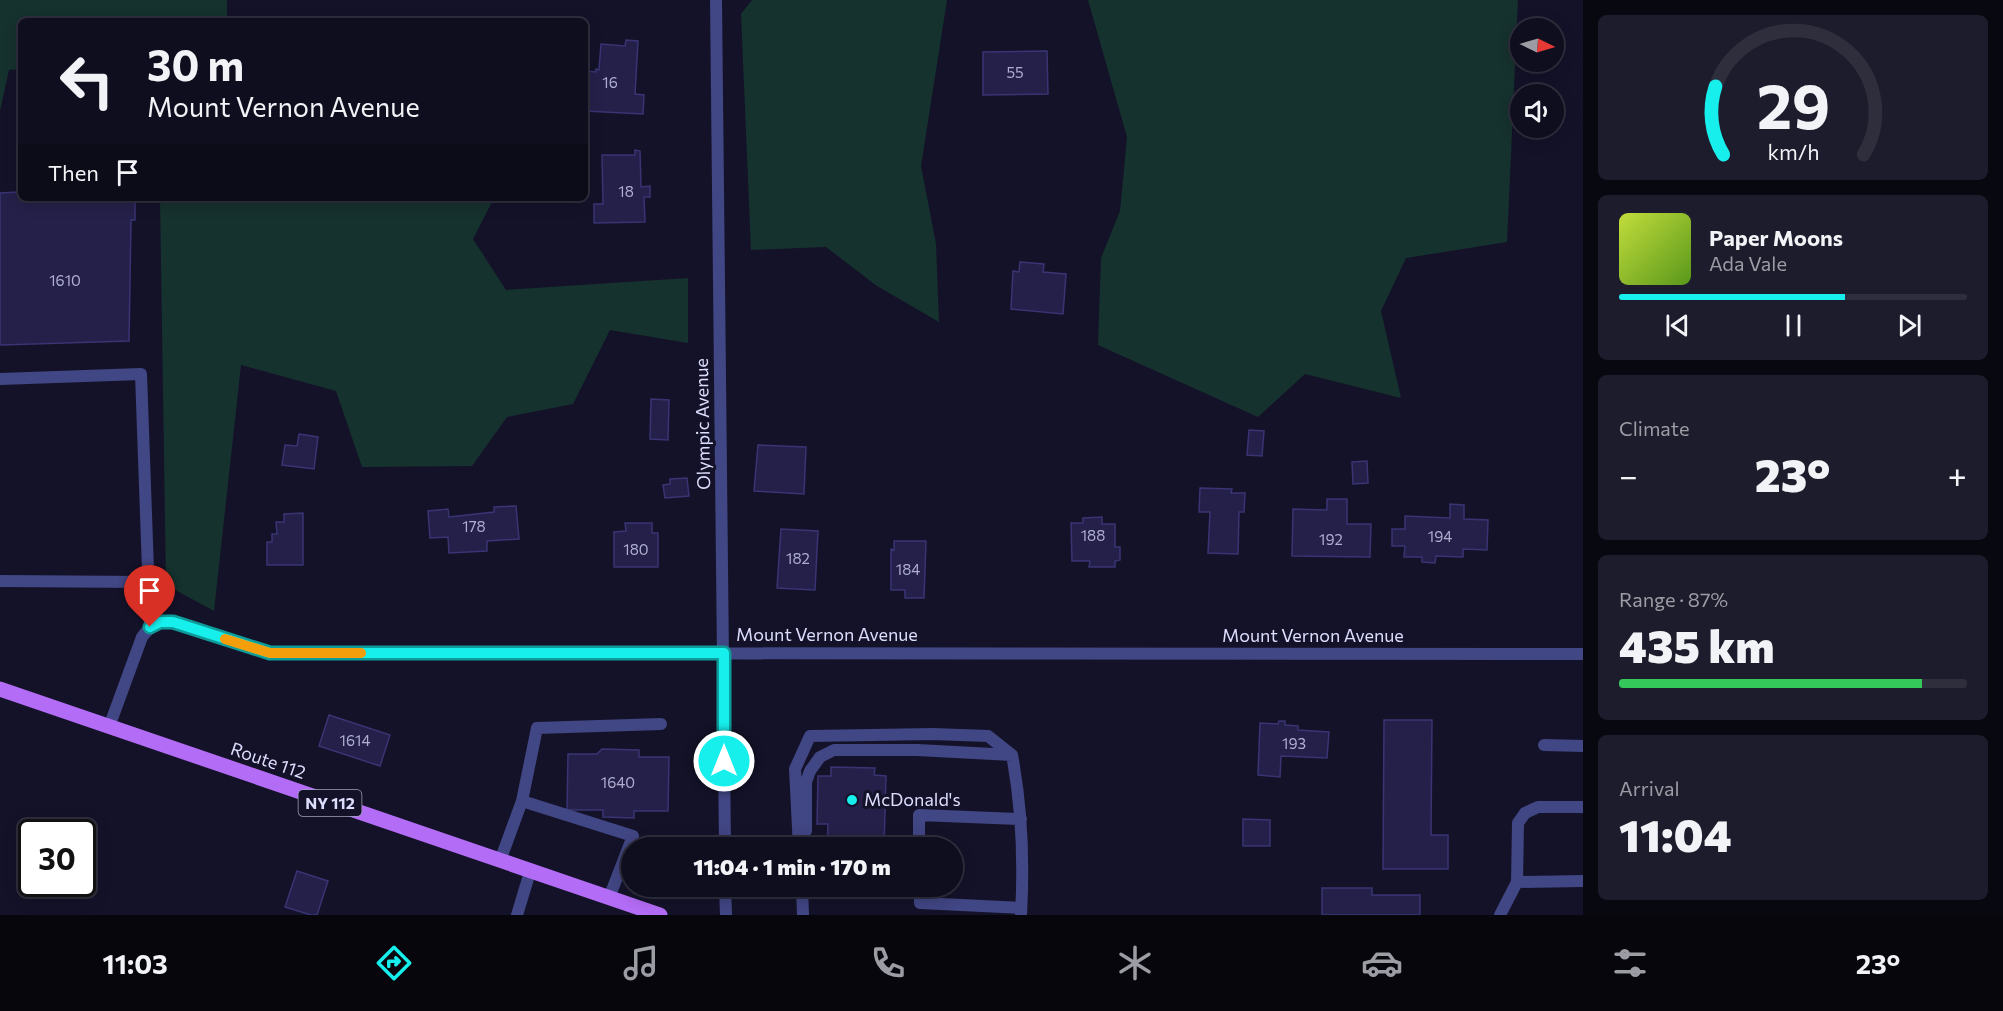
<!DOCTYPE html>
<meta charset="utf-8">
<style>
:root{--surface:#0f0e1f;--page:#1d1c2c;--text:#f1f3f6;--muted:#9b9ca4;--line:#2f2e3d;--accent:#17efed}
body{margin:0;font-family:Commissioner,sans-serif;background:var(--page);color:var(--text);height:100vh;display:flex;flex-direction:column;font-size:22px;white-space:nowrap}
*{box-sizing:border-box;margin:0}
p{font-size:20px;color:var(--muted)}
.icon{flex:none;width:33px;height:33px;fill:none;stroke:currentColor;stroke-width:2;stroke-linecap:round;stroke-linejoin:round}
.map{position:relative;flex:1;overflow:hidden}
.details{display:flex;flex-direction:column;gap:15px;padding:15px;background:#080811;width:420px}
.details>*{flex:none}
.banner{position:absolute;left:18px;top:18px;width:570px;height:183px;border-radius:9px;box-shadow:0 3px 15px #0003,0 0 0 2px var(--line);background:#0f0e1f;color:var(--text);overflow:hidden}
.needle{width:39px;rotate:95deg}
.tools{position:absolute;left:1510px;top:18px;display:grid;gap:12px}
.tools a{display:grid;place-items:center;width:54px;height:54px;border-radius:50%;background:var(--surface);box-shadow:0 3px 15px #0003,0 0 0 2px var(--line);font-size:30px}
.speed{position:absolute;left:18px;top:819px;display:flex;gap:12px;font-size:30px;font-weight:700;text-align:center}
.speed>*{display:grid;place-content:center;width:78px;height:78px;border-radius:50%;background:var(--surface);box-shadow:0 3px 15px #0003,0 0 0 2px var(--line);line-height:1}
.speed .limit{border:3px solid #111;border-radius:9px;background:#fff;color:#111}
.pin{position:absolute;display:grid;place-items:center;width:51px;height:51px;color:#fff;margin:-62px -26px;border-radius:50% 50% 50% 0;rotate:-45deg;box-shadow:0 0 6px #0007}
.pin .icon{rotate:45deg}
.me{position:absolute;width:66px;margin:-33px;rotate:0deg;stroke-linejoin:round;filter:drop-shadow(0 0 4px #0008)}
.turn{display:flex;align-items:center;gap:21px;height:126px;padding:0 30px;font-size:27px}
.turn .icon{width:78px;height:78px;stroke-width:2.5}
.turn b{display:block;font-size:42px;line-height:51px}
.then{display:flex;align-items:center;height:57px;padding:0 30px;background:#0003;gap:12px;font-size:22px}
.big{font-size:45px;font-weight:800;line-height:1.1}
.details .tile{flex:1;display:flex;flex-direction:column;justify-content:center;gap:9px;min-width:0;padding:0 21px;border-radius:9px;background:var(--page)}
.details .dial{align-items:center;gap:0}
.dial svg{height:156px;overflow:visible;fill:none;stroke:var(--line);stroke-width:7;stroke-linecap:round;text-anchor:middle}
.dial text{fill:var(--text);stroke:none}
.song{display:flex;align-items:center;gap:18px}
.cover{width:72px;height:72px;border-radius:9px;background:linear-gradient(135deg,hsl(70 70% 55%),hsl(90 70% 35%))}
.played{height:6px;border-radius:3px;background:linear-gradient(90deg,var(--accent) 65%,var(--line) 65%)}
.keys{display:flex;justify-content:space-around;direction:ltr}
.heat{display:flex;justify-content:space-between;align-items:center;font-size:33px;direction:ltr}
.charge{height:9px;border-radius:4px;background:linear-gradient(90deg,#34c759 87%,var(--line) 0)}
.trip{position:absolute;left:621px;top:837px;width:342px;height:60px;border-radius:30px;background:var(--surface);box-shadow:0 3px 15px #0003,0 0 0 2px var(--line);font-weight:800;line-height:60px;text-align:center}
.menu{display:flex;height:96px;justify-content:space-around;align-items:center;background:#06060c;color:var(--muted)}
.menu .icon{width:42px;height:42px}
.menu .active{color:var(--accent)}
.menu b{font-size:27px;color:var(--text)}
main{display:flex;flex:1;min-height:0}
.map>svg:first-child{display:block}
</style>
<main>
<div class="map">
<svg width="1583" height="915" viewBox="0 0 1583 915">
<rect width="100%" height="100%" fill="#141229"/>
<path fill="#16322e" d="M 0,0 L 227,0 L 227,21 L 21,21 L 21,69 L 9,70 L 0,111 Z
M 752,0 L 947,0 L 921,166 L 936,244 L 939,322 L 877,286 L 826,247 L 751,250 L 741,14 Z
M 1088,0 L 1518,0 L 1507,242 L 1406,258 L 1381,311 L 1401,398 L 1305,374 L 1258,417 L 1098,345 L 1101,258 L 1120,211 L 1127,137 Z
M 160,198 L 494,198 L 473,239 L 506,290 L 688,278 L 688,343 L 610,330 L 573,404 L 507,417 L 472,466 L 362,467 L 336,391 L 241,365 L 214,611 L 166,585 Z"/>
<path fill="#242049" stroke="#393473" stroke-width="1.5" d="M 626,40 L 638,41 L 635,94 L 644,95 L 643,114 L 585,111 L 585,71 L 596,72 L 596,69 L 599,70 L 601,44 L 625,46 Z
M 1047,51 L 1048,94 L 983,95 L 983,52 Z
M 635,150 L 640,151 L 641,187 L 650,186 L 650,197 L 644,197 L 645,222 L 594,223 L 594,204 L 603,204 L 602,155 L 635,155 Z
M 20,157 L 21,198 L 135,199 L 135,220 L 131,220 L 129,341 L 0,345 L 0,193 L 18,192 Z
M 1020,262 L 1044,264 L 1043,272 L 1066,274 L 1063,314 L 1011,309 L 1013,271 L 1019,272 Z
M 651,399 L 669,400 L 668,440 L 650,439 Z
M 1249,430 L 1264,431 L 1262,456 L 1247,455 Z
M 299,434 L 318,437 L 314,469 L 282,465 L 285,445 L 297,446 Z
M 758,445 L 806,447 L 804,494 L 754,491 Z
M 1367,461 L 1368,483 L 1353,484 L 1352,462 Z
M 687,478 L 689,496 L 665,498 L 663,485 L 670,484 L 670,479 Z
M 1200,488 L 1232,489 L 1231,493 L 1245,493 L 1244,512 L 1239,512 L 1238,554 L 1208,553 L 1210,512 L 1199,512 Z
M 1327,499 L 1347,499 L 1347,524 L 1371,524 L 1370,557 L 1292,556 L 1293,509 L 1327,510 Z
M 1450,504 L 1464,505 L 1464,519 L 1488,520 L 1487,550 L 1463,549 L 1463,557 L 1436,556 L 1435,563 L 1422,562 L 1422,557 L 1404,557 L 1405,546 L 1392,546 L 1392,529 L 1405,529 L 1405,516 L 1450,518 Z
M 516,506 L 519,539 L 487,541 L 487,551 L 449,553 L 448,537 L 430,538 L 428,511 L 448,509 L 449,517 L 494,512 L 494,507 Z
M 303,513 L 303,565 L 267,565 L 267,542 L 272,542 L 272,534 L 277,534 L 276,522 L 284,522 L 284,514 Z
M 1102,517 L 1102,524 L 1115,524 L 1115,547 L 1120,547 L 1120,560 L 1115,561 L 1115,567 L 1089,567 L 1090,561 L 1072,561 L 1071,523 L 1083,523 L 1083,518 Z
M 625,523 L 652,523 L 652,533 L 658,533 L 658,567 L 614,567 L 614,532 L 626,531 Z
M 781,529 L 818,531 L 815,590 L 777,588 Z
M 894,541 L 926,541 L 924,598 L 905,598 L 905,590 L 891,590 L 891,549 L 894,550 Z
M 329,715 L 390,735 L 380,766 L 319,746 Z
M 1384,720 L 1432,720 L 1431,835 L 1448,835 L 1448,869 L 1383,869 Z
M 1279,721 L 1285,721 L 1285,725 L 1298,726 L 1298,730 L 1329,732 L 1327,758 L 1281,756 L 1280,777 L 1258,775 L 1260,723 L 1278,724 Z
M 602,749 L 639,750 L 639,757 L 669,757 L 668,811 L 634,811 L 634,818 L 603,817 L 603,810 L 567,810 L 568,754 L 597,754 Z
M 831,767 L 875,768 L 874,775 L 886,776 L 884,848 L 827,848 L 828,824 L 817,824 L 818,776 L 831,776 Z
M 1243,819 L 1270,820 L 1270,846 L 1243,846 Z
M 297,871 L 328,881 L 317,915 L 311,915 L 285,907 Z
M 1322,888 L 1372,888 L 1372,895 L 1420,895 L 1420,915 L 1322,915 Z"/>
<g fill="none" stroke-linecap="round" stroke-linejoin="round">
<path stroke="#414684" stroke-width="12" d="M 0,379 L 141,374 L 150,626
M 0,581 L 147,582
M 1544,745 L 1583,746
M 522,801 L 537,728 L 661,724
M 806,831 L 806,782 L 810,771 L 820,757 L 834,750 L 917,750 L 1012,755
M 799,848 L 795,769 L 810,736 L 933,734 L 988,736 L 1012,755 C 1022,808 1024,861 1021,915
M 919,848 L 919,815 L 1021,819
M 500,861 L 522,801 L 633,836 L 609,898
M 1517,882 L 1583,881
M 802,886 L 803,915
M 920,886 L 920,903 L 1021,908
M 517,915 L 530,872
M 1500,915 L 1517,882 L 1518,823 L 1525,813 L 1538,807 L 1583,807"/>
<path stroke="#414684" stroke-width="12" d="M 716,0 L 725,848
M 109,727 L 142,637 C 151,625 158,622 173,622 L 270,653 L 1583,654
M 725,886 L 726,915"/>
<path stroke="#b36cf5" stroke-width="15" d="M 0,689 L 660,915"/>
</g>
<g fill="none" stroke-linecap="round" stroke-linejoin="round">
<g stroke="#0f9b9a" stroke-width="15">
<path id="route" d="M 150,627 L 160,622 L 173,622 L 270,653 L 724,653 L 724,761"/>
</g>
<use href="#route" stroke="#17efed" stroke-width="10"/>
<path stroke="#f59e0b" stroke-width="10" d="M 225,639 L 270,653 L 361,653"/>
</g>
<circle fill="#17efed" stroke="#141229" stroke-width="2" cx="852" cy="800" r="6"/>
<g text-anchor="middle" stroke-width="6" stroke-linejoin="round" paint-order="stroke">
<g font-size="15" fill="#afaed0">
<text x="1015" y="78">55</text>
<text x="610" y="88">16</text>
<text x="626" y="197">18</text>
<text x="65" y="286">1610</text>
<text x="474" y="532">178</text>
<text x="1093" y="541">188</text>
<text x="1440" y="542">194</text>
<text x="1331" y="545">192</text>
<text x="636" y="555">180</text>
<text x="798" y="564">182</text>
<text x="908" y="575">184</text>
<text x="355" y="746">1614</text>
<text x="1294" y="749">193</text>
<text x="618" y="788">1640</text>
</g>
<rect fill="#141229" stroke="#a1a0bd" stroke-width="1.5" x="298.5" y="790" width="63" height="26" rx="4.5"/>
<g font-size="16" font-weight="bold" fill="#ddddfd">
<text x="330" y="809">NY 112</text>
</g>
<g font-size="18" fill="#ddddfd" stroke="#141229">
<text transform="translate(703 424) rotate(-91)" y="6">Olympic Avenue</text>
<text x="827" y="641">Mount Vernon Avenue</text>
<text x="1313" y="642">Mount Vernon Avenue</text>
<text transform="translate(268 761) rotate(19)" y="6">Route 112</text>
</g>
<g font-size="18" fill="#ddddfd" stroke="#141229" text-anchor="start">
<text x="864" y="806">McDonald's</text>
</g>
</g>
</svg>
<div class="tools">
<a><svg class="needle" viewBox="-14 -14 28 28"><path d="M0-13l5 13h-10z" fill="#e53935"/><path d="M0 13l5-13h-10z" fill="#9b9ca4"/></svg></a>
<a><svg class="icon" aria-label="sound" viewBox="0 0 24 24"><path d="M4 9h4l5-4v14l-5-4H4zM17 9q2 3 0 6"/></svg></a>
</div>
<div class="speed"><div class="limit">30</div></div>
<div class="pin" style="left:150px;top:627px;background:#d93025"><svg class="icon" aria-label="arrive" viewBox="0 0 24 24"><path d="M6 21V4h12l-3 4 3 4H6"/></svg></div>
<svg class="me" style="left:724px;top:761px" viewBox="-20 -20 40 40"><circle r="17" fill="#17efed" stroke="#fff" stroke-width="3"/><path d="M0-11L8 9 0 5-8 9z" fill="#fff"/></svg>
<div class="trip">11:04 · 1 min · 170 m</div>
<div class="banner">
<div class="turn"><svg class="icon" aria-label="left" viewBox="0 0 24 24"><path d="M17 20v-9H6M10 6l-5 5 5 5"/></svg><div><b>30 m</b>Mount Vernon Avenue</div></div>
<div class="then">Then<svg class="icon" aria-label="arrive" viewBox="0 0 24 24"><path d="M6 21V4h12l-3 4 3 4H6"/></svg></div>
</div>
</div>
<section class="details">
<div class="tile dial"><svg viewBox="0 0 100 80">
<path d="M14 69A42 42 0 1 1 86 69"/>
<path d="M14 69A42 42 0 0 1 10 34" stroke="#17efed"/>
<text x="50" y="56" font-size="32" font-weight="700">29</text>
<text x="50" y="72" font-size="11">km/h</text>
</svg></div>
<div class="tile">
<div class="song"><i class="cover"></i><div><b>Paper Moons</b><p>Ada Vale</p></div></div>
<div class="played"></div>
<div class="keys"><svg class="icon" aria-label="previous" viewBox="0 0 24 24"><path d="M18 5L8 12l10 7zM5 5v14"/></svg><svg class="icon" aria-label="pause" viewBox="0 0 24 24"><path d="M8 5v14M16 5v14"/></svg><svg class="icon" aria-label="next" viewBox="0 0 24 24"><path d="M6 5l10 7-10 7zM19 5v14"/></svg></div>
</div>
<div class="tile"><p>Climate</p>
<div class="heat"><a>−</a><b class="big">23°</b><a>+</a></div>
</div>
<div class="tile"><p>Range · 87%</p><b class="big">435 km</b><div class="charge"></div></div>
<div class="tile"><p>Arrival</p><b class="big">11:04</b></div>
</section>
</main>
<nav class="menu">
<b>11:03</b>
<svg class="icon active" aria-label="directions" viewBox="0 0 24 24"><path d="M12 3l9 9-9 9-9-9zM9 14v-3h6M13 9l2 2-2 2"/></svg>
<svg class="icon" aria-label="music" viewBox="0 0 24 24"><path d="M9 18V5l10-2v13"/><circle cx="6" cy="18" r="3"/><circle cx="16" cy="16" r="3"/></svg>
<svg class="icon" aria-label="phone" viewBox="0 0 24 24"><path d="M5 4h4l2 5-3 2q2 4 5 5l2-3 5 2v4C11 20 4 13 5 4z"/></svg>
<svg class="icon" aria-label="climate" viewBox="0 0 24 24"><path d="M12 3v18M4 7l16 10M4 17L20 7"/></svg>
<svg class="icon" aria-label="car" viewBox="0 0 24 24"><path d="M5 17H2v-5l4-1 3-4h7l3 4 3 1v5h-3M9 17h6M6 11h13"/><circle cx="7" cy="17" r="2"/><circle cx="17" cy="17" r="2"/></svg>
<svg class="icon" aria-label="filters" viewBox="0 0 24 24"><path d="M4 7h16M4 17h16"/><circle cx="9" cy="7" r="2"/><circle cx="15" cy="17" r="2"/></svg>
<b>23°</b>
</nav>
